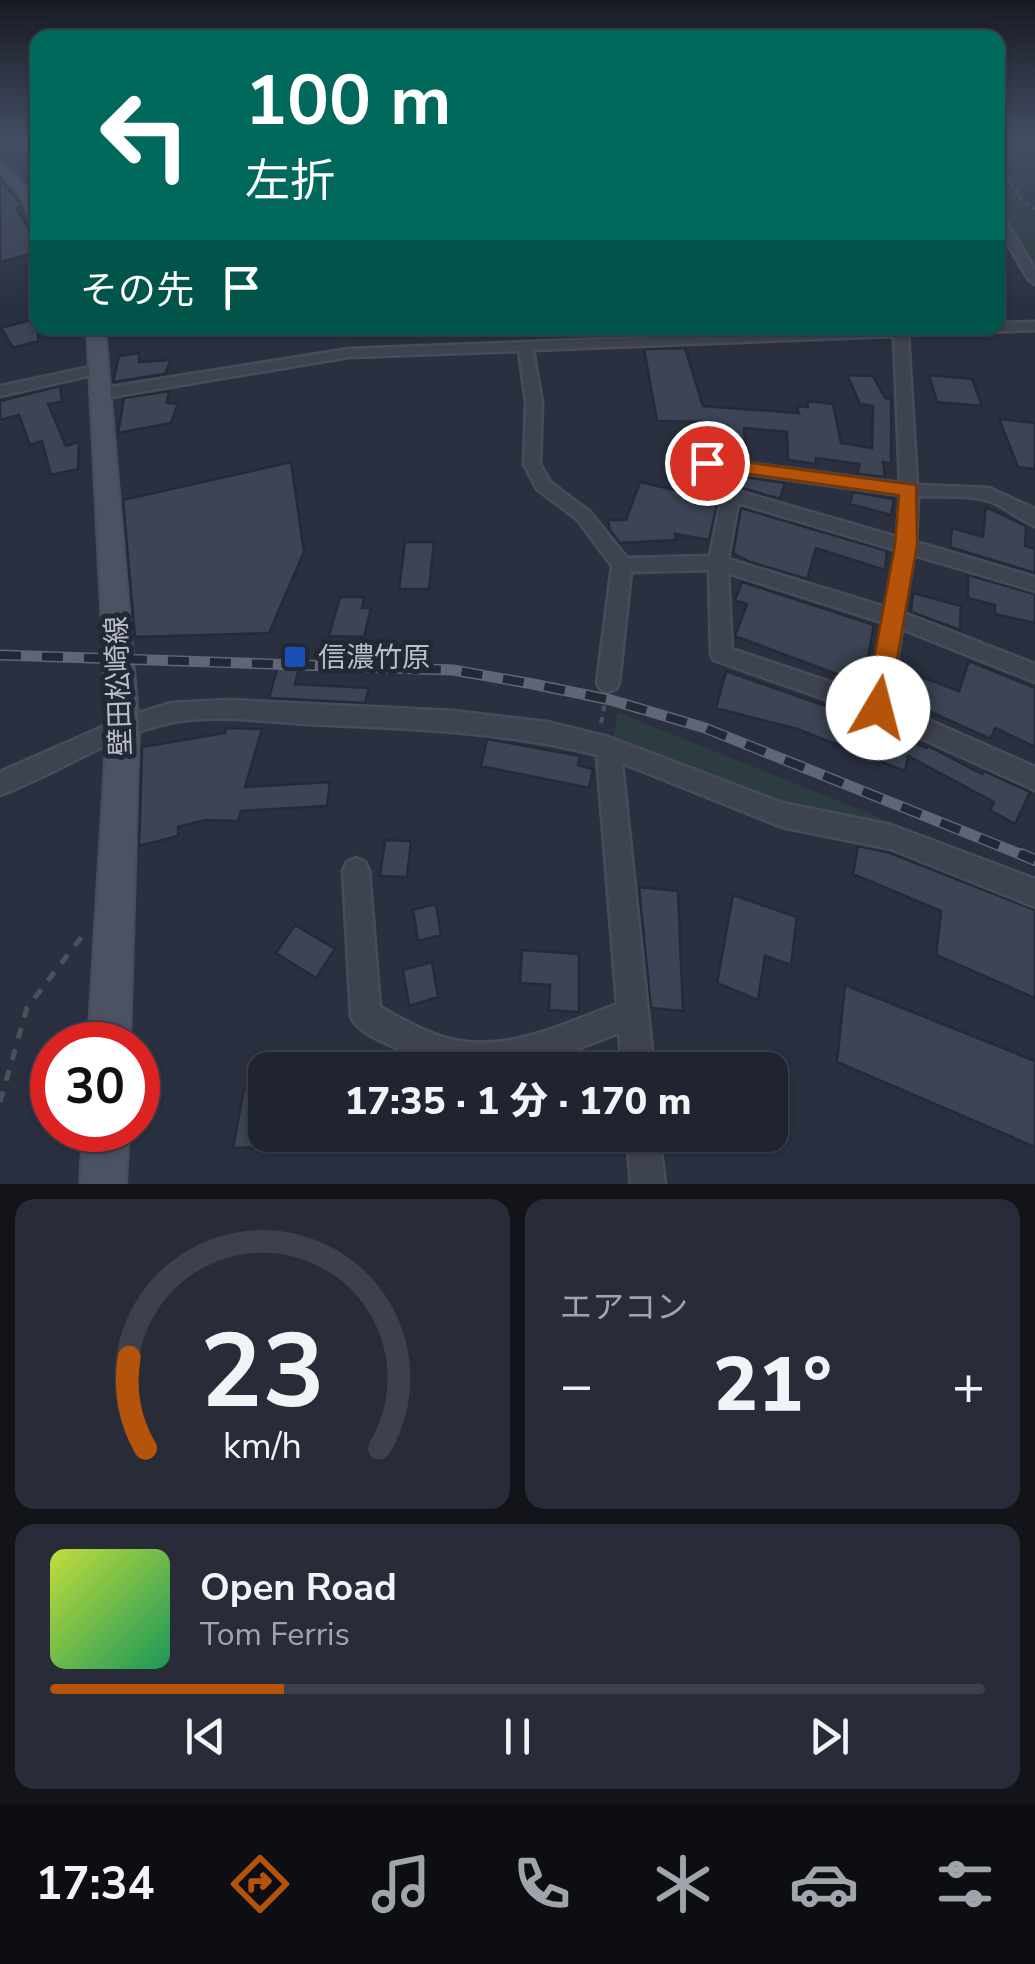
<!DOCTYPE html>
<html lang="ja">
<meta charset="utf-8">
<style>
:root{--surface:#202430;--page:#282c38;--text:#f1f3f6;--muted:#a2a4ab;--line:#3d414c;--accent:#b45309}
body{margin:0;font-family:"Nunito Sans","Noto Sans JP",sans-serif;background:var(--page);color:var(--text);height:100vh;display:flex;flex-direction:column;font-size:38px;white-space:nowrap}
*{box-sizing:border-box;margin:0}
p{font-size:32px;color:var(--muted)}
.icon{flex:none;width:55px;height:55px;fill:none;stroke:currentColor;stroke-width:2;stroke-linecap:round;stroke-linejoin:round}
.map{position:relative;height:1184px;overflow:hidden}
.panel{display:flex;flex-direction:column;gap:15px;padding:15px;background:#12141a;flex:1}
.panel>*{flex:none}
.guide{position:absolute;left:30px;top:30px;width:975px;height:305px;border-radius:20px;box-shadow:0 2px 8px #0004,0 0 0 2px var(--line);background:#00695c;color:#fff;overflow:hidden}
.speed{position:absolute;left:30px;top:1022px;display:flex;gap:20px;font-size:50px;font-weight:700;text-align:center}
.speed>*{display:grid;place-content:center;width:130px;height:130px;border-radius:50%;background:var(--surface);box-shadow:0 2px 8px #0004,0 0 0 2px var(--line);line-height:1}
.speed .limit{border:15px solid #d22;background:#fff;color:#111}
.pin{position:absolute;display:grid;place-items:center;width:85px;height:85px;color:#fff;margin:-42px;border:5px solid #fff;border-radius:50%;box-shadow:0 2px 10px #0007}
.me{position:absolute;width:110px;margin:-55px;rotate:8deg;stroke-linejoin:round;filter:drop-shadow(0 0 8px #0008)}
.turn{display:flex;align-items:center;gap:35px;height:210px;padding:0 50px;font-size:45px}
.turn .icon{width:130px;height:130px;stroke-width:2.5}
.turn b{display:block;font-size:70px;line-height:85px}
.then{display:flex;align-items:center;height:95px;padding:0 50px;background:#0003;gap:20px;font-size:38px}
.big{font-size:75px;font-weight:800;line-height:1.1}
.panel .tile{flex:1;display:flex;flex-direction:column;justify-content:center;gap:15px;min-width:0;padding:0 35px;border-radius:20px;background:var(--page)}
.panel .dial{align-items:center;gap:0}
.dial svg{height:260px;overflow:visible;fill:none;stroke:var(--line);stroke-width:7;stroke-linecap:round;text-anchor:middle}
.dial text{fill:var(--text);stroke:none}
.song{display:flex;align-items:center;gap:30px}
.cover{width:120px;height:120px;border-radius:15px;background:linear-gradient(135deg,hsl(70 70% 55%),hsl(150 70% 35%))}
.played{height:10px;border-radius:5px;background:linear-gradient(90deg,var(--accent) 25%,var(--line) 25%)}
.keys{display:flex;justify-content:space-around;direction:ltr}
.heat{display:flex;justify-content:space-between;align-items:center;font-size:55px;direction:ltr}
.panel .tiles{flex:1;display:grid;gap:15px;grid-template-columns:1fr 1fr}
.tile:last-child{grid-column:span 2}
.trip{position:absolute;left:248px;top:1052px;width:540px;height:100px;border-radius:20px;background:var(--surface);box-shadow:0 2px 8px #0004,0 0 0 2px var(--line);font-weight:800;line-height:100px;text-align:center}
.menu{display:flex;height:160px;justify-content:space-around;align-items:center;background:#0d0e13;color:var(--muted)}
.menu .icon{width:70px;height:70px}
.menu .current{color:var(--accent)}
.menu b{font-size:45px;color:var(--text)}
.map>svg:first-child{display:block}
</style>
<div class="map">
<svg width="1035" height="1184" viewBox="0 0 1035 1184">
<rect width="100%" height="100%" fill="#2a3040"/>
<path fill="#2c3c41" d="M 998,154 L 1026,198 L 1035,205 L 1035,267 L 998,207 Z
M 617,712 L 1035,880 L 782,810 L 613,747 Z"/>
<path fill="#3c4455" stroke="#242a37" stroke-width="2.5" d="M 0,179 L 20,203 L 21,206 L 16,208 L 38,243 L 38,252 L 0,262 Z
M 38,318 L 38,341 L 13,348 L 1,328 Z
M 685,348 L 703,406 L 799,413 L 797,406 L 808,407 L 807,401 L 833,404 L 841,443 L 872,448 L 873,406 L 860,404 L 847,375 L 873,376 L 885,398 L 891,399 L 891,464 L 883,462 L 885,477 L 857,474 L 860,464 L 816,458 L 816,464 L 788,460 L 787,432 L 744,428 L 746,459 L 711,455 L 713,422 L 657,421 L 644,349 Z
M 139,353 L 139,362 L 171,360 L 165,374 L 113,382 L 119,356 Z
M 929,375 L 972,379 L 982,406 L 937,402 Z
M 60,386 L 62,402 L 48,404 L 66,446 L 79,442 L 78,469 L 51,475 L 42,441 L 30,445 L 19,415 L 0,420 L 0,401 Z
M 169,391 L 167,403 L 178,404 L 171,423 L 118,433 L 124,398 Z
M 999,419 L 1035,423 L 1035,469 L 1018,467 Z
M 291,462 L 304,552 L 269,633 L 135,637 L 123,500 Z
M 710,472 L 785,483 L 780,499 L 732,485 L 720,492 L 709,540 L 675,534 L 676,540 L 620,543 L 610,530 L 608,520 L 626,520 L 640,482 L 683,492 L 685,486 L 709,492 Z
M 853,492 L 894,499 L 891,515 L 850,504 Z
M 986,507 L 1026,526 L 1025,546 L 1035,549 L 1035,573 L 950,547 L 952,528 L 983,537 Z
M 741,508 L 887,551 L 885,570 L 816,548 L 807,579 L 750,562 L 733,553 Z
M 405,542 L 434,542 L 429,589 L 399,589 Z
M 968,575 L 1035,594 L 1035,623 L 995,614 L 995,605 L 968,598 Z
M 742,582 L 874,625 L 863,684 L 735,636 L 747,604 L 735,600 Z
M 913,593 L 961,606 L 960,630 L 911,612 Z
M 340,597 L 364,597 L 362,608 L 371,608 L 364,637 L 329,636 Z
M 283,648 L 304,649 L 295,684 L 369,688 L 365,703 L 269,698 Z
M 969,661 L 1035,688 L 1035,747 L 995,728 L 991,739 L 899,698 L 906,671 L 959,691 Z
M 726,671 L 854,716 L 853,721 L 927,748 L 928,746 L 982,774 L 984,771 L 1030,792 L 1015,824 L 990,810 L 994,802 L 908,756 L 905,771 L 797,729 L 716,708 Z
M 227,728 L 262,729 L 245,787 L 330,782 L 327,806 L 241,811 L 238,821 L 205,820 L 178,827 L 178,836 L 139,846 L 142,747 L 225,733 Z
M 487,739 L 580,756 L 578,765 L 593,769 L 589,788 L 481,766 Z
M 385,840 L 411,841 L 407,877 L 380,876 Z
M 858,846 L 890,853 L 1035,910 L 1035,998 L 936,955 L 941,911 L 853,874 Z
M 639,887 L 678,891 L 683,1011 L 651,1008 Z
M 733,895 L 797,917 L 791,965 L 765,956 L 758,1000 L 717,983 Z
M 436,904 L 441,935 L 418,941 L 413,910 Z
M 295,925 L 335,949 L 316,978 L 276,953 Z
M 522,950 L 579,954 L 579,1012 L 549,1010 L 550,985 L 520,983 Z
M 432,962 L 438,997 L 409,1006 L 403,970 Z
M 845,985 L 1035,1061 L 1035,1147 L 837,1062 Z
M 265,1088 L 265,1147 L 233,1148 L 244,1089 Z"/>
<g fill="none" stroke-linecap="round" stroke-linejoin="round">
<g stroke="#474c59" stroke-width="5">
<path id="minor" d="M 998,215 L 1004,218 L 1035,270 L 1035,284 L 1029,280 L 998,227 Z
M 1035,322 L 1035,330 L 908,335 L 917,485 L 989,488 L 1035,509 L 1035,526 C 1020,520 1008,509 992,502 C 971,494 941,497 918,496 L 916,542 L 1035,577 L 1035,591 L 914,555 L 904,613 L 1035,664 L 1035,682 L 902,629 L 890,703 L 1035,767 L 1035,790 L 870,715 L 714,660 L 711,654 L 709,570 L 631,572 L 619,683 L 616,689 L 608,692 L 600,689 L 597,683 L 612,566 L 578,520 L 537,489 L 524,464 L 526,403 L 519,351 L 349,357 L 98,399 L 90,394 L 98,389 L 349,349 L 892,328 L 998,328 L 998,323 ZM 894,336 L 900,483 L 707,458 L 699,463 L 707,468 L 900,495 L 897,537 L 731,489 L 722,495 L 710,556 L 627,558 L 590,512 L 550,482 L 540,464 L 542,403 L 533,350 ZM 738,503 L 896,550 L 885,607 L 728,559 ZM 728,573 L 882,622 L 869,695 L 732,649 Z
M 100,365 L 107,369 L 105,372 L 0,396 L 0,386 Z
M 230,700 L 453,711 L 547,722 L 608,737 L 782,803 L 891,825 L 1035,879 L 1035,907 L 891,849 L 782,827 L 622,763 L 654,1070 L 622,1070 L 619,1033 C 534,1065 481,1091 394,1047 C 378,1039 358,1033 351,1016 L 343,871 L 347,862 L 356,858 L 365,862 L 369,871 L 380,1007 C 407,1022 436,1039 467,1042 C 516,1048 572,1021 617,1004 L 597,755 C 502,731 405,728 307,724 C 263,721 213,714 169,723 C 110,736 57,774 0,795 L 0,772 L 123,718 L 171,703 Z
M 627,1135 L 659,1135 L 665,1184 L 631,1184 Z"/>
</g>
<g stroke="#474c59" stroke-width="4">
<path id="secondary" d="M 0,160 L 37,199 L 38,228 L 30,223 L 23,200 L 0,173 Z
M 87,328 L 105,328 L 139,728 L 130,1045 L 88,1045 L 107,728 Z
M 83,1130 L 129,1130 L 126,1184 L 80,1184 Z"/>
</g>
<path stroke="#455559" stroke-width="2.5" stroke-dasharray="4 4" stroke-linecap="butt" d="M 10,153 L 38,146
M 998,163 L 1023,201 L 1035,209
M 333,328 L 344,340"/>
<path stroke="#455559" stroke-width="4" stroke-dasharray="6 6" stroke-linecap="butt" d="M 601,723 L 605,703"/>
<path stroke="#455559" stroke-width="5" stroke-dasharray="11 11" stroke-linecap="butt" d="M 0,1102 L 27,1008 L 83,935"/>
<use href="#minor" fill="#3e4350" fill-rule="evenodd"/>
<use href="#secondary" fill="#4c5262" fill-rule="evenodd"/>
<g stroke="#606676" stroke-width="11">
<path id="rail-far1" d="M 0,655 L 453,670 L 533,684 L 611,700 L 705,728 L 1027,857"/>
</g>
<g stroke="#606676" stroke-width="12">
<path id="rail" d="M 1021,854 L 1035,860"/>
</g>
<use href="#rail-far1" stroke="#222835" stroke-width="8" stroke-dasharray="21" stroke-linecap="butt"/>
<use href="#rail" stroke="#222835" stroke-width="9" stroke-dasharray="28" stroke-linecap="butt"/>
</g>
<linearGradient id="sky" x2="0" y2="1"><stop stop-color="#171a23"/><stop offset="0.46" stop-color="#444e64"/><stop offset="1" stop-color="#444e64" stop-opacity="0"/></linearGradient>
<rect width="1035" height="307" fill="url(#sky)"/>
<path fill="#b45309" stroke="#753606" stroke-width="2.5" d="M 707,457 L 916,485 L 917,545 L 887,716 L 878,719 L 869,716 L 865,708 L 895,545 L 899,495 L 700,467 L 697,463 Z"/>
<rect fill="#1a4fb4" stroke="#222835" stroke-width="4" x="283" y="645" width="24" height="24" rx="5"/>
<g text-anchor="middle" stroke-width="10" stroke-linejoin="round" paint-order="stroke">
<g font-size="28" fill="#babeca" stroke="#222835" text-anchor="start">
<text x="318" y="667">信濃竹原</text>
</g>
<g font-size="28" fill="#babeca" stroke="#222835">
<text transform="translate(118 686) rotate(-92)" y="10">壁田松崎線</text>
</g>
</g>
</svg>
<div class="speed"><div class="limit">30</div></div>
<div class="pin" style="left:707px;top:463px;background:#d93025"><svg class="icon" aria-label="arrive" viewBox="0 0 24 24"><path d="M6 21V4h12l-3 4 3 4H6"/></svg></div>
<svg class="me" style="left:878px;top:708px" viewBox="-20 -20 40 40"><circle r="19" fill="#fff"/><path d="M0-13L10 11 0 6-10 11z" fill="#b45309"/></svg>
<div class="trip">17:35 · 1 分 · 170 m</div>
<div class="guide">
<div class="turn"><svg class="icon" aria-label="left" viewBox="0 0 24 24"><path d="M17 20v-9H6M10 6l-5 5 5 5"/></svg><div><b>100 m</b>左折</div></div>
<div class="then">その先<svg class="icon" aria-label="arrive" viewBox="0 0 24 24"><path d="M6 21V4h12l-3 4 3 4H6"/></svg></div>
</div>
</div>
<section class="panel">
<div class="tiles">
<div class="tile dial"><svg viewBox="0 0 100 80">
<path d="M14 69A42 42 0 1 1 86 69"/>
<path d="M14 69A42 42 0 0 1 9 41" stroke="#b45309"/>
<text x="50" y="56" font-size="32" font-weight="700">23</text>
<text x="50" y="72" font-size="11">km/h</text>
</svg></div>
<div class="tile"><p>エアコン</p>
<div class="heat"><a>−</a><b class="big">21°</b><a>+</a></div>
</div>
<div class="tile">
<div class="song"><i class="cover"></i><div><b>Open Road</b><p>Tom Ferris</p></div></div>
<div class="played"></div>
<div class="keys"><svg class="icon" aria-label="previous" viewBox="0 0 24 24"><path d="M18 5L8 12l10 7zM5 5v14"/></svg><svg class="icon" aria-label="pause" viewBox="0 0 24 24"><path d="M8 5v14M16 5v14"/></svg><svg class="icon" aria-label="next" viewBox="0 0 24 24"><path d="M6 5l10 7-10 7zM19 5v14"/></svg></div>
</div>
</div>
</section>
<nav class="menu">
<b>17:34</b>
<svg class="icon current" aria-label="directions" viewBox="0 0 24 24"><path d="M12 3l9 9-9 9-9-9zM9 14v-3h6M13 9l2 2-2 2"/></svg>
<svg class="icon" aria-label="music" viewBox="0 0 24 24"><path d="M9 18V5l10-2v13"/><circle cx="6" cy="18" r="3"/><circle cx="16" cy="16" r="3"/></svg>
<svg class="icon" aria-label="phone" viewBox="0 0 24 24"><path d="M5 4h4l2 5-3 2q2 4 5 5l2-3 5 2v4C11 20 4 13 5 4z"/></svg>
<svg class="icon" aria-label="climate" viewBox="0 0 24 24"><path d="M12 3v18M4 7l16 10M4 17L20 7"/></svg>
<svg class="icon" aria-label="car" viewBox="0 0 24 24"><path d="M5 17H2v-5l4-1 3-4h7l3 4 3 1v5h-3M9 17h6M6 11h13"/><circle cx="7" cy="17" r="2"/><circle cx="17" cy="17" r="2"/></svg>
<svg class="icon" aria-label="filters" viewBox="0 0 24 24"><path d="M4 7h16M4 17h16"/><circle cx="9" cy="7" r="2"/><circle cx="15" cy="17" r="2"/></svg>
</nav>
